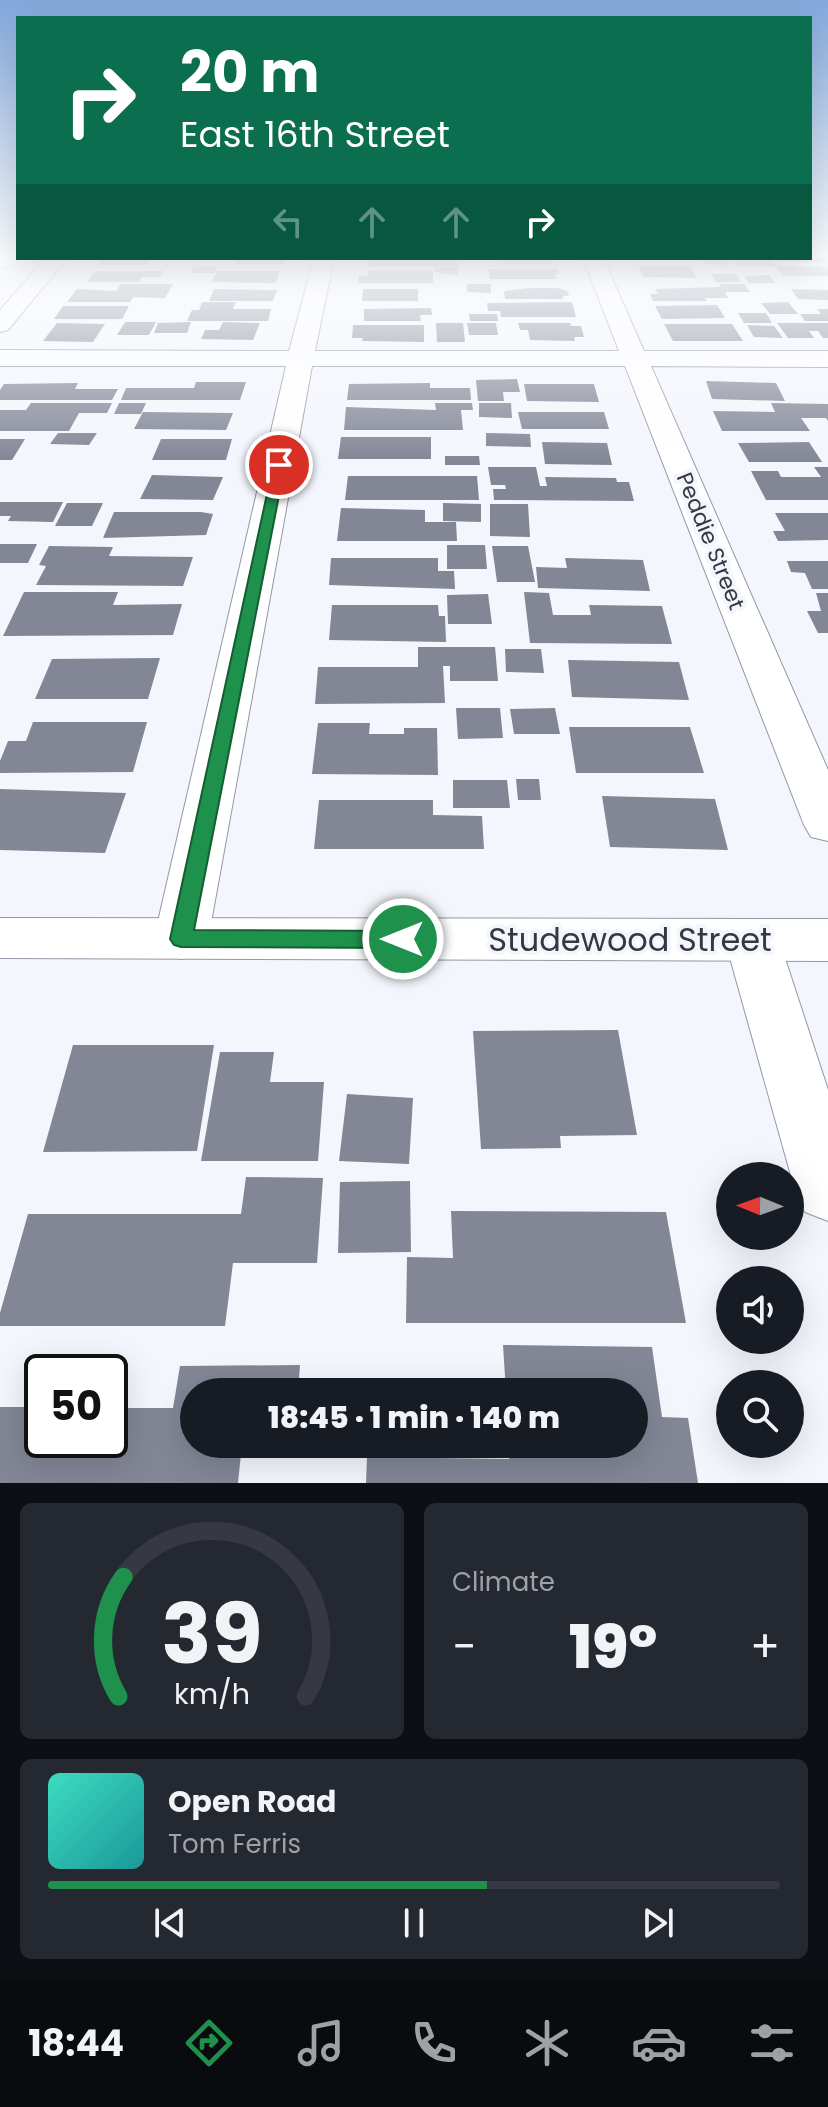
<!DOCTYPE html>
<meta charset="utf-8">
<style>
:root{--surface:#171b24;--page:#242831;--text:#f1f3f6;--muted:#9ea1a6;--line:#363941;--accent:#1e914c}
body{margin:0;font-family:Poppins,sans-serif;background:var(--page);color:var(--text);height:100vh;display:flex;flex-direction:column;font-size:30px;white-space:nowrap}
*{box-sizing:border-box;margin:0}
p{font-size:26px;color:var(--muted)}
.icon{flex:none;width:44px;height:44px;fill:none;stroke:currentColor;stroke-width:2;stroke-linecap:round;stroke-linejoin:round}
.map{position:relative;height:1483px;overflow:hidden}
.drawer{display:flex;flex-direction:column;gap:20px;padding:20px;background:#0d0f14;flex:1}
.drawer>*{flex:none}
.top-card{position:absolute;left:16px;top:16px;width:796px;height:244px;border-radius:0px;box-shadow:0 8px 32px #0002;background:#0b6e4f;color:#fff;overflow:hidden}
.needle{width:52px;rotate:271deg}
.fabs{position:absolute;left:716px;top:1162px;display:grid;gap:16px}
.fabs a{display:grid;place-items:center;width:88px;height:88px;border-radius:50%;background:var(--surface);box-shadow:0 8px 32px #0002;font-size:40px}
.speed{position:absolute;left:24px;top:1354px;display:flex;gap:16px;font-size:40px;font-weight:700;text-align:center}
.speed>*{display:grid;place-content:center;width:104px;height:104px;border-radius:50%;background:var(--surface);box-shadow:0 8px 32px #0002;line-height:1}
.speed .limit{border:4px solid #111;border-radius:12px;background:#fff;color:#111}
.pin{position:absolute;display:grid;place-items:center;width:68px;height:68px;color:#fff;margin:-34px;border:4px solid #fff;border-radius:50%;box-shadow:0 2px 8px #0007}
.me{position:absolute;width:88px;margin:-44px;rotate:270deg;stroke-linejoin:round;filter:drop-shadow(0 0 6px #0008)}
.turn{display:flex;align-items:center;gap:28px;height:168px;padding:0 32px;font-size:36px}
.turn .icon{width:104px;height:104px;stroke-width:2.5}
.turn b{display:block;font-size:56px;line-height:68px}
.lanes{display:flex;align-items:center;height:76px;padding:0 32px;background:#0003;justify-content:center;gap:40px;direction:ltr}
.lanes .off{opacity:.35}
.big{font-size:60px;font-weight:800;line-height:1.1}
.drawer .widget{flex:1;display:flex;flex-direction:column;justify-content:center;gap:12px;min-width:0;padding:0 28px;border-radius:12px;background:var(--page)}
.drawer .dial{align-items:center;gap:0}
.dial svg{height:208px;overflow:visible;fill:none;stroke:var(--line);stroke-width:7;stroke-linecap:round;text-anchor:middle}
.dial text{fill:var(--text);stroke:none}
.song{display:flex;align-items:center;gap:24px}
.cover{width:96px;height:96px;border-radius:12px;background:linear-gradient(135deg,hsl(170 70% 55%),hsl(180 70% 35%))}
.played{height:8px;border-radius:4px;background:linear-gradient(90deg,var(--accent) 60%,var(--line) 60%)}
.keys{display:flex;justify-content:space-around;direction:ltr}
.heat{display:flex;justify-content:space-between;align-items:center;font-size:44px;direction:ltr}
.drawer .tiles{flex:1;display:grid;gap:20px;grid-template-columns:1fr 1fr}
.widget:last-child{grid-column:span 2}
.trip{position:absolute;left:180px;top:1378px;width:468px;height:80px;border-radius:40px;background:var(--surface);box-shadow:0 8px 32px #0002;font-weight:800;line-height:80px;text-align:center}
.tabs{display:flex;height:128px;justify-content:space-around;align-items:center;background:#090b0e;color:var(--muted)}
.tabs .icon{width:56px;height:56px}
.tabs .active{color:var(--accent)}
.tabs b{font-size:36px;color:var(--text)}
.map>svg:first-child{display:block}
</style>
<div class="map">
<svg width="828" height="1483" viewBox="0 0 828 1483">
<rect width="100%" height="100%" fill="#f4f6fd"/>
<path fill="#828695" d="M 810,255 L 823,257 L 828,263 L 779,262 L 775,258 L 810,258 Z
M 103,258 L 150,258 L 146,265 L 98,265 Z
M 238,258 L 286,258 L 283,264 L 235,264 Z
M 369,258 L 457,259 L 458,266 L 368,266 Z
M 502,258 L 550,258 L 552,264 L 503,264 Z
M 702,258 L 725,258 L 729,265 L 705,264 Z
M 732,259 L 772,260 L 777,266 L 736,265 Z
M 194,266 L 218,267 L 214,273 L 190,273 Z
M 638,266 L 690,266 L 697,278 L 643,277 Z
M 775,266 L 828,267 L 828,276 L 783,276 Z
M 435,267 L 458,267 L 458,275 L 435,272 Z
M 488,269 L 557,269 L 559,274 L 555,274 L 557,279 L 490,279 Z
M 95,271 L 164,271 L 160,277 L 142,277 L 139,282 L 87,282 Z
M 217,271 L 280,271 L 276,283 L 211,282 Z
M 368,271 L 433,271 L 433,283 L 358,283 L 359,276 L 368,276 Z
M 711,274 L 736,274 L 741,282 L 716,282 Z
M 769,275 L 775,283 L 749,283 L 744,276 Z
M 121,284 L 173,284 L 165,298 L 133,297 L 130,302 L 67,302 L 77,289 L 116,291 Z
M 467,284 L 491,284 L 491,293 L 467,292 Z
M 719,284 L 744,284 L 750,292 L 725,292 L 728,298 L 705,298 L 707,301 L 653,301 L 650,294 L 658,294 L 655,289 L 721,287 Z
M 530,288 L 559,288 L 567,291 L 569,296 L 562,296 L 563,299 L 505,299 L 504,291 Z
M 214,289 L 277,290 L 273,301 L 209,301 Z
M 363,289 L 418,289 L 418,301 L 362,301 Z
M 791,289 L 828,290 L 828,300 L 798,299 Z
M 202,302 L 236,302 L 233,309 L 271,309 L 268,321 L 187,321 L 192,310 L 199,310 Z
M 572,302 L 576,317 L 501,317 L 500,311 L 488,311 L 487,303 Z
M 788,302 L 798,314 L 770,314 L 761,303 Z
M 717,305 L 725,318 L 662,319 L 655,306 Z
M 63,306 L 129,306 L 122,319 L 54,319 Z
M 431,308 L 432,315 L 420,315 L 421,321 L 364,321 L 364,309 Z
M 817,309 L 828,309 L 828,321 L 805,321 L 800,314 L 821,314 Z
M 738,313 L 766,313 L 772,323 L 744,323 Z
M 469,314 L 497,314 L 498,321 L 470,321 Z
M 125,322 L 156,322 L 149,335 L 117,335 Z
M 191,322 L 187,333 L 154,333 L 158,323 Z
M 223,322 L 260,323 L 253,340 L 201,339 L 205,330 L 219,330 Z
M 57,323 L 105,324 L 93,342 L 43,341 Z
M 436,323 L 463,323 L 465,342 L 437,342 Z
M 467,323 L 496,323 L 498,335 L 469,335 Z
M 518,323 L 570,323 L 571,326 L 581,326 L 584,337 L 574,337 L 575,341 L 530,340 L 528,330 L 520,330 Z
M 777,323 L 828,323 L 828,338 L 823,338 L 818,331 L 809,331 L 814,338 L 788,338 Z
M 664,324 L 732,324 L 743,341 L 673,341 Z
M 353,325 L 424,325 L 424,342 L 362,341 L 363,338 L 352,338 Z
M 747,325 L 774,326 L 783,338 L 754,337 Z
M 517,379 L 520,392 L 503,392 L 504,401 L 478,401 L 476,380 Z
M 706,381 L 776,383 L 785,401 L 712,399 Z
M 196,382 L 246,382 L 240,400 L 121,400 L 126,388 L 194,388 Z
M 78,383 L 75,389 L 118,389 L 112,400 L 0,400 L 0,390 L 4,384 Z
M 430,383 L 430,388 L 470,388 L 471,400 L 347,400 L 349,384 Z
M 524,384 L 594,384 L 599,402 L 527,401 Z
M 31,403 L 112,403 L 107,413 L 79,413 L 69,431 L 0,431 L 0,410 L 26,410 Z
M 119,403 L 146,403 L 141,414 L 114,414 Z
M 435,403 L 472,403 L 473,410 L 461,410 L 463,430 L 344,430 L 346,407 L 436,410 Z
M 479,403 L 511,403 L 512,418 L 479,417 Z
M 771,403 L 828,404 L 828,421 L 826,418 L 801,418 L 810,431 L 722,431 L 713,411 L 775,412 Z
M 143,412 L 233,413 L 226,430 L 134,429 Z
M 518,412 L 604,412 L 609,429 L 522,429 Z
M 58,433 L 97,433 L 89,445 L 50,444 Z
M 486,433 L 530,434 L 531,447 L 486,446 Z
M 341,437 L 431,437 L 431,459 L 338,459 Z
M 0,439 L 25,439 L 12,460 L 0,460 Z
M 161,439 L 232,439 L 226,460 L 152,460 Z
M 542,442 L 607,443 L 612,465 L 545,464 Z
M 809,442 L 822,462 L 749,462 L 738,443 Z
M 445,456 L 479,456 L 480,465 L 445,465 Z
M 488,467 L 536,467 L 540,486 L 547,486 L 545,477 L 616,478 L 617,482 L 629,482 L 634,501 L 494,500 L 493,489 L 506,489 L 505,485 L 491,485 Z
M 814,467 L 828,467 L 828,500 L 766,500 L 751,471 L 778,471 L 781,477 L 821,477 Z
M 152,475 L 223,477 L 213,500 L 140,499 Z
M 348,476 L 477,476 L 479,500 L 345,500 Z
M 0,502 L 63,502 L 53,522 L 8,521 L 11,516 L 0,516 Z
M 67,503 L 103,503 L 92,526 L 55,526 Z
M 443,503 L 481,504 L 481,522 L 443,521 Z
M 490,504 L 528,504 L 530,537 L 490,536 Z
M 341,508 L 425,510 L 425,522 L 456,522 L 457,541 L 337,541 Z
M 114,512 L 201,512 L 213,514 L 206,535 L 103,538 Z
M 775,513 L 828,513 L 828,540 L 778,541 L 773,531 L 785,531 Z
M 0,544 L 37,544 L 28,563 L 0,563 Z
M 447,545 L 485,545 L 487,569 L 447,569 Z
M 49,546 L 113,547 L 109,556 L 193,557 L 183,586 L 36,585 L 46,566 L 39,565 Z
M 492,546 L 528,546 L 535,582 L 497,582 Z
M 331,558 L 438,558 L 438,571 L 454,571 L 455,589 L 329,585 Z
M 565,558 L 643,560 L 650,591 L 538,588 L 536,567 L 567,568 Z
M 787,561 L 828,561 L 828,589 L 812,589 L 805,573 L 791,572 Z
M 24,592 L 118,592 L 113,605 L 182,604 L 173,635 L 3,636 Z
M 524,592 L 549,593 L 553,615 L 591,615 L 589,605 L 662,606 L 672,644 L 530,643 Z
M 816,593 L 828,593 L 828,633 L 818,633 L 807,611 L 821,611 Z
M 488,594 L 492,624 L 448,624 L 447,595 Z
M 332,605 L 438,605 L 439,616 L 445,616 L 446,642 L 329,640 Z
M 418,647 L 495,647 L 498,681 L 450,681 L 450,666 L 443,666 L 445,703 L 315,704 L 318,667 L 418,667 Z
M 505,649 L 541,649 L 544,673 L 506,672 Z
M 160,658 L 148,699 L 35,699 L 52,659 Z
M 568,660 L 679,662 L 689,700 L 572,697 Z
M 456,708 L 500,708 L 503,738 L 458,739 Z
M 555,708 L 560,734 L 514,734 L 510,709 Z
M 33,722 L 147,722 L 133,772 L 0,773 L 0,761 L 8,741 L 26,741 Z
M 318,723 L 370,723 L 369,734 L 404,734 L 404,728 L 437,728 L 438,775 L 312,774 Z
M 569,727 L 690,727 L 704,773 L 576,773 Z
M 516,779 L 539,779 L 541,800 L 518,800 Z
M 453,780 L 507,780 L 510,808 L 453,808 Z
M 0,789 L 126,793 L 105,853 L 0,850 Z
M 602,796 L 715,799 L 728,850 L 610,847 Z
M 319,800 L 433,800 L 433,815 L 482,816 L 484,849 L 314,849 Z
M 618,1030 L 637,1135 L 560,1136 L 561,1148 L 481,1149 L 473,1031 Z
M 73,1045 L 214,1045 L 197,1151 L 43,1152 Z
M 220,1052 L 274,1052 L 270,1082 L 324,1082 L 318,1161 L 201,1161 Z
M 347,1094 L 413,1098 L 409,1164 L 339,1161 Z
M 246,1177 L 323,1178 L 317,1263 L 233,1263 L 225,1326 L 0,1326 L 0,1313 L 28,1214 L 241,1214 Z
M 410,1181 L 411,1252 L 338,1253 L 340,1182 Z
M 451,1211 L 666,1212 L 686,1323 L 406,1323 L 407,1257 L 453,1258 Z
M 503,1345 L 652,1347 L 662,1417 L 688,1418 L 698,1483 L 366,1483 L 367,1457 L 509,1459 L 509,1444 L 634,1444 L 634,1392 L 506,1392 Z
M 300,1365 L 298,1392 L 194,1392 L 194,1444 L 242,1444 L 238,1483 L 0,1483 L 0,1407 L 42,1407 L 42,1440 L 110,1440 L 110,1408 L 173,1408 L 180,1366 Z"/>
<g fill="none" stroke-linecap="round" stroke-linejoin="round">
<g stroke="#9397a7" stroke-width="2">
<path id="minor" d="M 46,258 L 67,258 L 8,330 L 0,332 L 0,310 Z
M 314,258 L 334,258 L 315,351 L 619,351 L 583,258 L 603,258 L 644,351 L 828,351 L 828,367 L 651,366 L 828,770 L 828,841 L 811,837 L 804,825 L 625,366 L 312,366 L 208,939 L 200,953 L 181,959 L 162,953 L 154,939 L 286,366 L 0,366 L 0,350 L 289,351 Z
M 752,919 L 771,926 L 779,940 L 828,1090 L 828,1221 L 805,1212 L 795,1190 L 725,940 L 733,926 Z"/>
</g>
<g stroke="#9397a7" stroke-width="2">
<path id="major" d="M 18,255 L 18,258 L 36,258 L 33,262 L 0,268 L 0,256 Z
M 0,918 L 828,919 L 828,961 L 0,958 Z"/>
</g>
<use href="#minor" fill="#fff" fill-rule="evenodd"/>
<use href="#major" fill="#fff" fill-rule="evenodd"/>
</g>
<linearGradient id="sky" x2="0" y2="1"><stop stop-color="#82a8dc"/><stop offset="0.55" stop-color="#fafbfe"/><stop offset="1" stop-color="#fafbfe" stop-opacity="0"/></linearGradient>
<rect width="828" height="463" fill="url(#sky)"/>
<path fill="#1e914c" stroke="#145e31" stroke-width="2" d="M 274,462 L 285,465 L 194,930 L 403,931 L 411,933 L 414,939 L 411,945 L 403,948 L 181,947 L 174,945 L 170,939 Z"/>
<g text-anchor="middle" stroke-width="8" stroke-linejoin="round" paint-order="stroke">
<g font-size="22" fill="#36383f" stroke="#f4f6fd">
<text transform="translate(711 541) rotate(68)" y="8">Peddie Street</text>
</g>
<g font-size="32" fill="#36383f" stroke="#f4f6fd">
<text x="630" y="951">Studewood Street</text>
</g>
</g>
</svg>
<div class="fabs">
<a><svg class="needle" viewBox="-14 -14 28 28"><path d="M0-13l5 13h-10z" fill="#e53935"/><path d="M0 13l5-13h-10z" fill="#9ea1a6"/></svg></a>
<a><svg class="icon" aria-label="sound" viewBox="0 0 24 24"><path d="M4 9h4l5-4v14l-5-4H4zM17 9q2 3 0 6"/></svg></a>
<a><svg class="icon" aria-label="search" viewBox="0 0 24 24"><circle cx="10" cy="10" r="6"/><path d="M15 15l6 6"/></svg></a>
</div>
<div class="speed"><div class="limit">50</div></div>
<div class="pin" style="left:279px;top:465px;background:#d93025"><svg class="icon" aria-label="arrive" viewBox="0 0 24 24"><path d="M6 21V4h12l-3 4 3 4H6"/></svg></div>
<svg class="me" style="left:403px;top:939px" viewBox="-20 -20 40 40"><circle r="17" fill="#1e914c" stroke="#fff" stroke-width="3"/><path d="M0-11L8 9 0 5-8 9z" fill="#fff"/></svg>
<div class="trip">18:45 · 1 min · 140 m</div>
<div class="top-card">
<div class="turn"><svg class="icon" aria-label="right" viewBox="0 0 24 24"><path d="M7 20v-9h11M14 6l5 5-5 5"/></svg><div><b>20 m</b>East 16th Street</div></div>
<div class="lanes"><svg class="icon off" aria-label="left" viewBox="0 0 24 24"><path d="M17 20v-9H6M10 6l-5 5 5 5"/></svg><svg class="icon off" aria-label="ahead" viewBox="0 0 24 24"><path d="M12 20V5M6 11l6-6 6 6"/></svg><svg class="icon off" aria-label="ahead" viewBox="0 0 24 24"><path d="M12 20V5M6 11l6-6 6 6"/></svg><svg class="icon" aria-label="right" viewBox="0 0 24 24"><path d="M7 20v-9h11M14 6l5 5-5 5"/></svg></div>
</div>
</div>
<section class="drawer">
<div class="tiles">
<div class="widget dial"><svg viewBox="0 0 100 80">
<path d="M14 69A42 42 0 1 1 86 69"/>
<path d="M14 69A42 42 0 0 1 16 23" stroke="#1e914c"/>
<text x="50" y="56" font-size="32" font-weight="700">39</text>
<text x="50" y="72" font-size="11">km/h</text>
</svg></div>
<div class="widget"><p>Climate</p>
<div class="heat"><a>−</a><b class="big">19°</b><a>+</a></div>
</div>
<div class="widget">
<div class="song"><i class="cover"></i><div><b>Open Road</b><p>Tom Ferris</p></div></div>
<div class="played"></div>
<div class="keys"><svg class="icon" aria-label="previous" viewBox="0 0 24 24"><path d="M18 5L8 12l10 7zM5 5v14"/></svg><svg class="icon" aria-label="pause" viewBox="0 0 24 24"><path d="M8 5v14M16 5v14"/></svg><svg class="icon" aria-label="next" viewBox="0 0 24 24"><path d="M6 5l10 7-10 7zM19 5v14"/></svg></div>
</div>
</div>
</section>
<nav class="tabs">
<b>18:44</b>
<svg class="icon active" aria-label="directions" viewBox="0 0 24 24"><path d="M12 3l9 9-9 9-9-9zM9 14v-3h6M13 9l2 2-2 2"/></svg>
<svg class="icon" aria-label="music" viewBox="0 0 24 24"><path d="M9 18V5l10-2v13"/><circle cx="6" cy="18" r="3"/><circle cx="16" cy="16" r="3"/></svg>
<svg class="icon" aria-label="phone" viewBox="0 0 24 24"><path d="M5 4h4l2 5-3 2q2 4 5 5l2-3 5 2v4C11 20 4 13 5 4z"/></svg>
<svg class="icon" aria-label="climate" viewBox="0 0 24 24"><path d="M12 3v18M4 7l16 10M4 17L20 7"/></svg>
<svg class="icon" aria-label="car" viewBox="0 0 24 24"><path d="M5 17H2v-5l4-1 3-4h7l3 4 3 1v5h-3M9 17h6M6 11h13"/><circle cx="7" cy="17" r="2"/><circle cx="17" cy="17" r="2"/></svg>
<svg class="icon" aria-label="filters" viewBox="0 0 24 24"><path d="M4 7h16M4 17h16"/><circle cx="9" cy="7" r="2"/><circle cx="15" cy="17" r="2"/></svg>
</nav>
